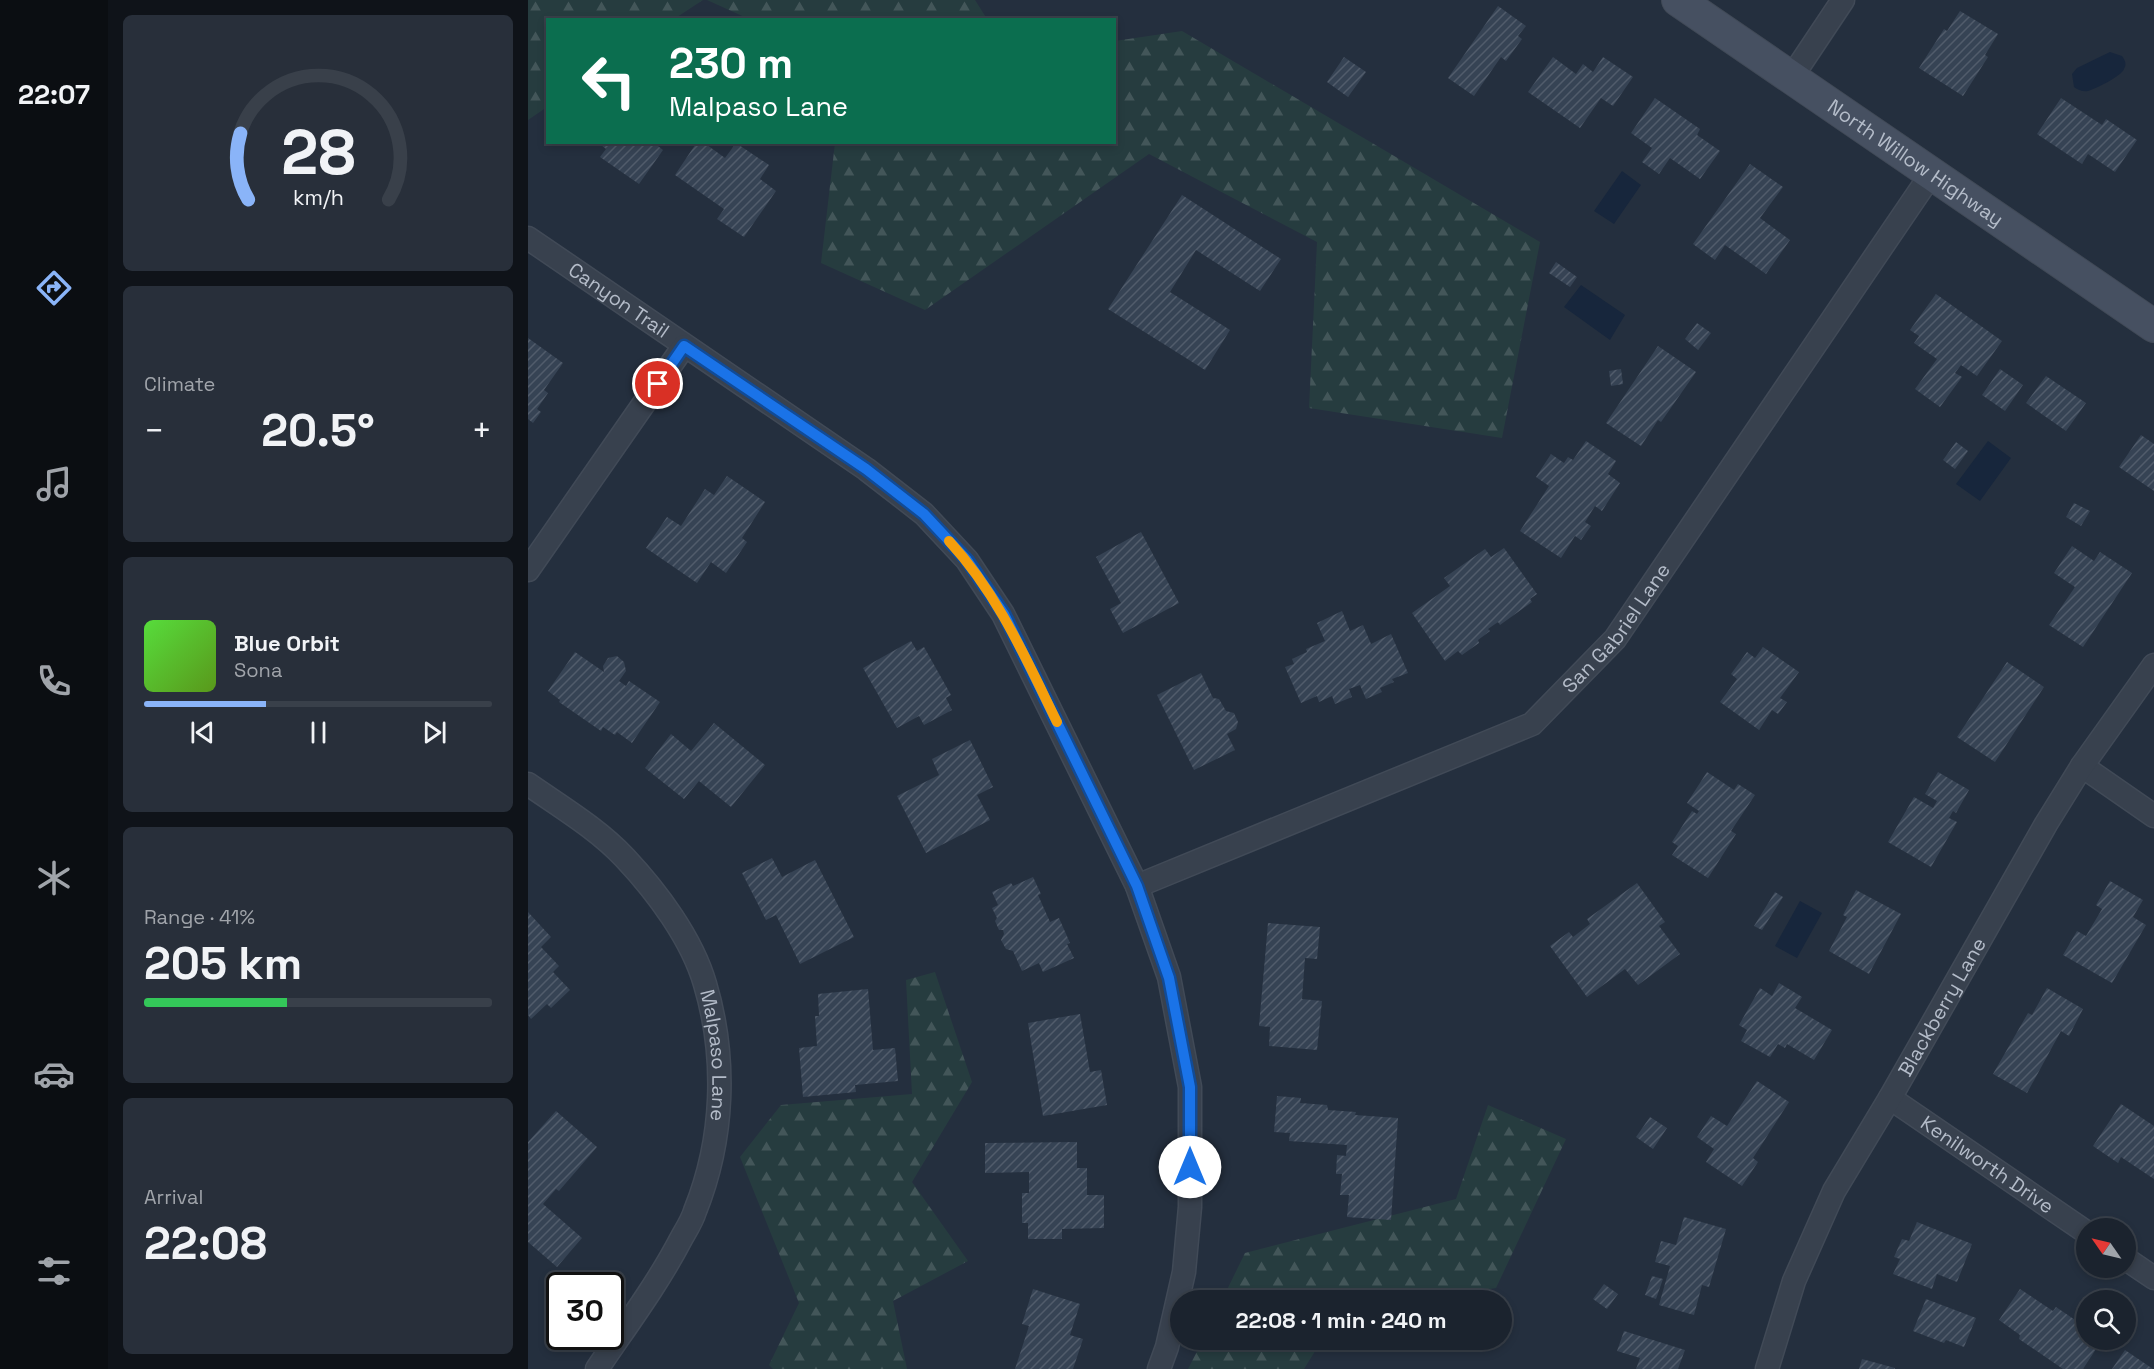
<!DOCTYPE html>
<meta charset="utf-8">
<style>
:root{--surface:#1b232e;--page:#282f3a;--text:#f1f3f6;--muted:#a0a4aa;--line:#39404a;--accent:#8ab4f8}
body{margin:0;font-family:"Space Grotesk",sans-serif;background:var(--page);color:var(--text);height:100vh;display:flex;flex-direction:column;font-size:22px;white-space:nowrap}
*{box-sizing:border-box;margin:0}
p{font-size:20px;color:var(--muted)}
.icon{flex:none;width:33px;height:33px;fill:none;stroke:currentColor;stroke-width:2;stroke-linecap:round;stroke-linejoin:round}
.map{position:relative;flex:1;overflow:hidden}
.side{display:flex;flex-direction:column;gap:15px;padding:15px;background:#0f1319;width:420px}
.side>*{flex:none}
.hud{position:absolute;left:18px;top:18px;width:570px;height:126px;border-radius:0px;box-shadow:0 3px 9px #0003,0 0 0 2px var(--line);background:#0b6e4f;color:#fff;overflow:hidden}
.needle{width:39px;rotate:304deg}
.buttons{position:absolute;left:1548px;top:1218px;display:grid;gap:12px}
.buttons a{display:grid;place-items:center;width:60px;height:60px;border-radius:50%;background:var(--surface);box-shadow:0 3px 9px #0003,0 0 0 2px var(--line);font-size:30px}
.speed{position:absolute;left:18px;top:1272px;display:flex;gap:12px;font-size:30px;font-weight:700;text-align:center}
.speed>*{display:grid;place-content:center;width:78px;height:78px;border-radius:50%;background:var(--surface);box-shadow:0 3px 9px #0003,0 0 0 2px var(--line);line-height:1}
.speed .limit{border:3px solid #111;border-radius:9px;background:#fff;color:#111}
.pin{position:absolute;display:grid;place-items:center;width:51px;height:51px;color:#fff;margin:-26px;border:3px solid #fff;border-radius:50%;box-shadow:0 2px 6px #0007}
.me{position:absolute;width:66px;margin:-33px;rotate:0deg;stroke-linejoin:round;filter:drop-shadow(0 0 4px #0008)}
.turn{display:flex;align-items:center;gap:21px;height:126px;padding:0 24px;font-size:27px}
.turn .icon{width:78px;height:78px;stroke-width:2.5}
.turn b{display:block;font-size:42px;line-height:51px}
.big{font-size:45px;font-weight:800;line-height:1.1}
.side .widget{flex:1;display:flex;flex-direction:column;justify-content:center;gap:9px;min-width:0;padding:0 21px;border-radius:9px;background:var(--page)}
.side .dial{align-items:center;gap:0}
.dial svg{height:156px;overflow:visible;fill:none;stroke:var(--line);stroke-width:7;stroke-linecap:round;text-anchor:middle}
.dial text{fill:var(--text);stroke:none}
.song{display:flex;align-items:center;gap:18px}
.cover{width:72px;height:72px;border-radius:9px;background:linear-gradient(135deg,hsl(110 70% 55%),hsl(90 70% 35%))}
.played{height:6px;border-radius:3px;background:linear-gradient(90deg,var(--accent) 35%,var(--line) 35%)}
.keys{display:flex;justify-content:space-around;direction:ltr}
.heat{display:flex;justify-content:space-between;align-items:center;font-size:33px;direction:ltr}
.charge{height:9px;border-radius:4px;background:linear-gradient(90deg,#34c759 41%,var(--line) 0)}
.trip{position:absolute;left:642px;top:1290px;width:342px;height:60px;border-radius:30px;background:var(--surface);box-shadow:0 3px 9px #0003,0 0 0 2px var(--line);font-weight:800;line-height:60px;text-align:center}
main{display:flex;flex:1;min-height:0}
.menu{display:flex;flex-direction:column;width:108px;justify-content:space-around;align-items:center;background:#0b0e12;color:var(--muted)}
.menu .icon{width:42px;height:42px}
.menu .current{color:var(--accent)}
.menu b{font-size:27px;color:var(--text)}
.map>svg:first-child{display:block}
</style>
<main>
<nav class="menu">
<b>22:07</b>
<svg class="icon current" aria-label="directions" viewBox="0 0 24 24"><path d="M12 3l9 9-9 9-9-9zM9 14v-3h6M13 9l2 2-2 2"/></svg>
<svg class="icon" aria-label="music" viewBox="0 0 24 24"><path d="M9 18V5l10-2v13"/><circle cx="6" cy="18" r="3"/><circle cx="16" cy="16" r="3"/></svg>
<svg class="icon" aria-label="phone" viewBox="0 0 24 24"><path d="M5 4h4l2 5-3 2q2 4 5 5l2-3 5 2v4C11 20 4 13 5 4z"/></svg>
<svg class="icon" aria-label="climate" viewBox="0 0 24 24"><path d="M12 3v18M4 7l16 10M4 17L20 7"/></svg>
<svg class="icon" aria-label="car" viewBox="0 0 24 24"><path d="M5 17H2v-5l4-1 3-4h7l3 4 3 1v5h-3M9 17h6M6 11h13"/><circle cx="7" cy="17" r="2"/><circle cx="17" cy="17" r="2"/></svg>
<svg class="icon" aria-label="filters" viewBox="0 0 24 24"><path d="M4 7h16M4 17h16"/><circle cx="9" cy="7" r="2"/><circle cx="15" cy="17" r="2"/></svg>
</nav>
<section class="side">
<div class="widget dial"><svg viewBox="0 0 100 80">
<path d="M14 69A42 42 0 1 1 86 69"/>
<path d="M14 69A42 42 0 0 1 10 35" stroke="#8ab4f8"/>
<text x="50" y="56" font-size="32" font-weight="700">28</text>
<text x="50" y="72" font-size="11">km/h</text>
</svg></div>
<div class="widget"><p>Climate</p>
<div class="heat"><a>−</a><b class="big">20.5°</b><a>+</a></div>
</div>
<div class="widget">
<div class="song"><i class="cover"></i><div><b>Blue Orbit</b><p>Sona</p></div></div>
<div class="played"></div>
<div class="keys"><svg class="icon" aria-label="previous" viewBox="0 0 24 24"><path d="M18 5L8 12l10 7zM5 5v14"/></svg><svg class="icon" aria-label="pause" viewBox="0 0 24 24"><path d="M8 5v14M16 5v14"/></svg><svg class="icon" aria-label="next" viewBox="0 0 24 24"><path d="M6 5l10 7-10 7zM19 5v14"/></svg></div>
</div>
<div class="widget"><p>Range · 41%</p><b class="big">205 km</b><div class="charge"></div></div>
<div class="widget"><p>Arrival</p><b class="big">22:08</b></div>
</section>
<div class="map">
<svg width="1626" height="1369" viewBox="0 0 1626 1369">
<defs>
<pattern id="forest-firs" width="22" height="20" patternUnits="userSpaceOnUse" patternTransform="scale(1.5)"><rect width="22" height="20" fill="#263c3f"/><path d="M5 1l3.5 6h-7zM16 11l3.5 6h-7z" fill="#435659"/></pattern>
<pattern id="building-hatch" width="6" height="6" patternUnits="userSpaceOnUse" patternTransform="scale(1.5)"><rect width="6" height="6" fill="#364354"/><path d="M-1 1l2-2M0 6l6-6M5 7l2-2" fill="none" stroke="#515c6b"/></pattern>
</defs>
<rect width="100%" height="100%" fill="#242f3e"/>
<path fill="url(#forest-firs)" d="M 0,0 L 175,0 L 146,19 L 20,20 L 19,107 L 0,120 Z
M 179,0 L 447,0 L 459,19 L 221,19 Z
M 654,31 L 1012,242 L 974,438 L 781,408 L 789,242 L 621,154 L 397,310 L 293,263 L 307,143 L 586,142 L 587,41 Z
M 407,972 L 444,1082 L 384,1182 L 440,1261 L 365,1301 L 379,1369 L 245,1369 L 241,1365 L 271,1303 L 212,1157 L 253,1105 L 384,1094 L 378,980 Z
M 960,1105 L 1038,1139 L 968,1288 L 886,1300 L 694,1300 L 717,1253 L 928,1199 Z
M 675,1340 L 794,1340 L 776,1369 L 660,1369 Z"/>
<path fill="#17263c" d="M 1582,52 L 1594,56 C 1597,60 1599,64 1596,69 C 1594,76 1567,89 1560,91 C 1555,92 1550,90 1546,87 L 1544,74 L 1549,68 Z
M 1094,171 L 1113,185 L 1086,224 L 1066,211 Z
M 1053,285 L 1097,315 L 1082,340 L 1036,307 Z
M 1460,441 L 1483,458 L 1452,501 L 1428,484 Z
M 1272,901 L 1294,913 L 1269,958 L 1247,946 Z"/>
<path fill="url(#building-hatch)" d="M 970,6 L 998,26 L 990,36 L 994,39 L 978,61 L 973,57 L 946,96 L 920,78 Z
M 1432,11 L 1470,34 L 1457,55 L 1460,57 L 1435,96 L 1391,68 L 1416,29 L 1419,31 Z
M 816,57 L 838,72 L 820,97 L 799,82 Z
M 1025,57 L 1048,74 L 1055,64 L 1065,72 L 1075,57 L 1105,77 L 1085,106 L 1073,98 L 1052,128 L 1000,92 Z
M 1127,98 L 1172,129 L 1169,135 L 1192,151 L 1172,179 L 1142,158 L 1131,174 L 1114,162 L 1124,148 L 1103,133 Z
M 1533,98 L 1574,125 L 1578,119 L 1609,140 L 1587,172 L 1560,154 L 1554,164 L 1509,134 Z
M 69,142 L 125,142 L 135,150 L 111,184 L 72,157 L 78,149 Z
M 169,142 L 175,142 L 197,158 L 208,143 L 241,165 L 232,179 L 248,191 L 216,237 L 189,219 L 196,209 L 147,175 Z
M 1222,164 L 1255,187 L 1232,218 L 1262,240 L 1238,274 L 1197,245 L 1187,260 L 1165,244 Z
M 654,195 L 753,259 L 732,291 L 668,250 L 642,292 L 702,330 L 677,370 L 580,309 Z
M 1028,262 L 1049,277 L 1042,287 L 1021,273 Z
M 1408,294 L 1474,341 L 1449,376 L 1433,365 L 1427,373 L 1434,377 L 1412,407 L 1387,389 L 1409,359 L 1386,343 L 1391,336 L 1382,330 Z
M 1169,323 L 1183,333 L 1170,350 L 1157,339 Z
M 0,338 L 35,363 L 16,390 L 20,393 L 9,409 L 13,412 L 5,423 L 0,419 Z
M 1130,346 L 1168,372 L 1133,422 L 1130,420 L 1113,446 L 1078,423 Z
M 1093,369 L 1095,384 L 1083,386 L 1081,371 Z
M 1472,369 L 1495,385 L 1477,411 L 1454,395 Z
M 1518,376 L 1558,403 L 1538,431 L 1498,403 Z
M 1613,435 L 1626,444 L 1626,491 L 1591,467 Z
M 1058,441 L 1088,461 L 1080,474 L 1092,483 L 1074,511 L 1067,506 L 1057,522 L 1063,526 L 1053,540 L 1047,536 L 1033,558 L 992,531 L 1021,486 L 1008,477 L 1023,454 L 1036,463 L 1040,457 L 1045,460 Z
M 1428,442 L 1440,451 L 1427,469 L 1415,460 Z
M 199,476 L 237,502 L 214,538 L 219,542 L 198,573 L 183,562 L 169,583 L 118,548 L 139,517 L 153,526 L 177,489 L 186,495 Z
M 1546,503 L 1562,511 L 1553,526 L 1538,517 Z
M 613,532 L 651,603 L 595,633 L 582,609 L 593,603 L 568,557 Z
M 1544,546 L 1566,561 L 1572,552 L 1604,573 L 1555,647 L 1521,625 L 1547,587 L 1526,573 Z
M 976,548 L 1009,594 L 1002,599 L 1004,602 L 972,625 L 970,622 L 960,629 L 962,631 L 950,640 L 951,643 L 934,655 L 930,651 L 917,661 L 884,613 L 922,586 L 916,578 L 957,549 L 963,557 Z
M 814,611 L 822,631 L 835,625 L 843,644 L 863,634 L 880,673 L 864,679 L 866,682 L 852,688 L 854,692 L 838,699 L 832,685 L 821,689 L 824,697 L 807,704 L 804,696 L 791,702 L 789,696 L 773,703 L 757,667 L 766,664 L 764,659 L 779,652 L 778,649 L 797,641 L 789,623 Z
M 383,641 L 389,651 L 396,647 L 423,695 L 418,698 L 424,710 L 396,725 L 391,716 L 369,728 L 335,668 Z
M 1235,647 L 1271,672 L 1252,698 L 1259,702 L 1250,714 L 1244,710 L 1231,730 L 1192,702 L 1209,679 L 1203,674 L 1219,652 L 1227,658 Z
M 47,652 L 76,672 L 75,666 L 80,658 L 89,656 L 96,662 L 98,671 L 91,681 L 98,686 L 101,681 L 132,702 L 104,743 L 89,732 L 87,735 L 75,727 L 73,731 L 31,702 L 32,700 L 20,691 Z
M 1479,662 L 1516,687 L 1467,762 L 1429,737 Z
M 673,673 L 685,698 L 691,699 L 698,711 L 706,713 L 710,722 L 708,729 L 699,734 L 707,750 L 666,770 L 629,695 Z
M 186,723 L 237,765 L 203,807 L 171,781 L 156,799 L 117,768 L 143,734 L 163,751 Z
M 442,740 L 465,787 L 449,795 L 462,820 L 398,853 L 369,796 L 411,775 L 404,759 Z
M 1179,772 L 1206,790 L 1210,784 L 1227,795 L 1203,831 L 1208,834 L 1180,878 L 1144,855 L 1150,846 L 1144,842 L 1164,811 L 1169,814 L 1171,811 L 1159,803 Z
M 1410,772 L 1441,790 L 1428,813 L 1425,811 L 1421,818 L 1429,822 L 1403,867 L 1360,842 L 1386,797 L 1405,808 L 1409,801 L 1397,794 Z
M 244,858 L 254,877 L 287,860 L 326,937 L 272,964 L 248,915 L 238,920 L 214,873 Z
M 505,877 L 513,894 L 510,895 L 522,922 L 531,918 L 542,943 L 539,944 L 546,958 L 515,972 L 511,963 L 494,971 L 485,951 L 478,949 L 473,940 L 476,934 L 475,930 L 471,930 L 467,921 L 469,918 L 464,908 L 470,905 L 464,892 L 483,883 L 485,886 Z
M 1582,881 L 1615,900 L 1605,917 L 1618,925 L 1584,983 L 1535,955 L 1549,931 L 1558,936 L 1574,909 L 1568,905 Z
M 1109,883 L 1137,922 L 1131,926 L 1152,954 L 1110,985 L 1097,969 L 1059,997 L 1022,946 L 1041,932 L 1045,937 L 1062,924 L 1059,919 Z
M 1328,890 L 1373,914 L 1341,974 L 1301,951 L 1319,917 L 1315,915 Z
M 1247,892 L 1255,897 L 1234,930 L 1226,926 Z
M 0,912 L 23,937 L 13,947 L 31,966 L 25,972 L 42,990 L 23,1008 L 19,1004 L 3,1019 L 0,1015 Z
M 740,923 L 792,927 L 789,959 L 777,958 L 774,999 L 794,1001 L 789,1050 L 741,1046 L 742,1027 L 731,1026 Z
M 1251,983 L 1274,997 L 1267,1008 L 1304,1030 L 1286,1060 L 1259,1044 L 1257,1048 L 1250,1044 L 1242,1057 L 1213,1041 L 1219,1030 L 1211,1025 L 1232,988 L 1244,996 Z
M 1519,988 L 1555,1009 L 1541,1036 L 1533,1031 L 1499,1093 L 1465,1074 L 1500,1013 L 1504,1015 Z
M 340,989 L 345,1050 L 367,1048 L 370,1081 L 327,1085 L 328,1092 L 275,1097 L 271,1048 L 289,1046 L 287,1016 L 291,1016 L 290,994 Z
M 552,1014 L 562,1072 L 573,1070 L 579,1105 L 515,1116 L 500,1023 Z
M 1229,1081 L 1261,1102 L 1225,1158 L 1230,1162 L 1214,1186 L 1178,1162 L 1186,1149 L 1169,1137 L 1183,1116 L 1199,1126 Z
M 749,1096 L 773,1098 L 772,1103 L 799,1105 L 800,1110 L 828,1112 L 827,1115 L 870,1118 L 863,1220 L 819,1217 L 821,1195 L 812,1195 L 814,1174 L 808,1174 L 809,1155 L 818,1156 L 819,1145 L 761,1141 L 762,1133 L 746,1132 Z
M 1593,1104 L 1626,1126 L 1626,1179 L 1593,1157 L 1590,1163 L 1565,1146 Z
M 28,1111 L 69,1147 L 31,1191 L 28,1189 L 15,1204 L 54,1238 L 29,1267 L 0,1242 L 0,1142 Z
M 1122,1117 L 1139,1128 L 1125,1149 L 1108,1137 Z
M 549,1142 L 549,1168 L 559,1168 L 559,1195 L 576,1195 L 576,1228 L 534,1229 L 534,1239 L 500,1239 L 500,1223 L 494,1223 L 494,1193 L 501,1193 L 501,1172 L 457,1173 L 457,1143 Z
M 1156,1217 L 1198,1229 L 1181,1287 L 1174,1285 L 1166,1315 L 1131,1305 L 1142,1266 L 1127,1262 L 1133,1241 L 1148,1245 Z
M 1389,1222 L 1444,1244 L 1429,1282 L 1409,1274 L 1404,1289 L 1365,1274 L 1372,1259 L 1366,1257 L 1374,1239 L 1381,1241 Z
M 1124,1276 L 1135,1279 L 1128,1299 L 1117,1295 Z
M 1076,1284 L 1090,1294 L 1079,1309 L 1065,1299 Z
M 505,1289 L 552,1304 L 542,1335 L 555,1339 L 545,1369 L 487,1369 L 501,1326 L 494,1324 Z
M 1492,1289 L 1525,1311 L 1528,1307 L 1553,1324 L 1550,1328 L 1558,1334 L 1558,1340 L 1567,1340 L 1572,1343 L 1555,1369 L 1535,1369 L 1491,1339 L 1492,1335 L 1471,1320 Z
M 1398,1299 L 1448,1318 L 1436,1347 L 1418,1340 L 1416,1343 L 1385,1331 Z
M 1096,1331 L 1157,1350 L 1150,1369 L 1108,1369 L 1112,1358 L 1089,1351 Z
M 1597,1350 L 1625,1369 L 1584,1369 Z
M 1334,1359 L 1367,1368 L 1367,1369 L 1331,1369 Z"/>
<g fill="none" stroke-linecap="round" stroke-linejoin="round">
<g stroke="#414a57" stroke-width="25">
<g id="street">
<path d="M 1263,78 L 1315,0"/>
<path id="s1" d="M 0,238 L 338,469 L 396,514 L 439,560 L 475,614 L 609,886 L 641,977 L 662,1087 L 662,1207 L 656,1272 L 639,1347 L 631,1369"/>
<path d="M 0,570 L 156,346"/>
<path d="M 1554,766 L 1626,816"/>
<path id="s2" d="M 0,784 C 33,807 70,829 97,858 C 129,892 164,939 177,984 C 199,1058 196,1139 167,1211 C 164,1221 158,1230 153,1239 C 129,1285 98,1326 69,1369"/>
<path id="s3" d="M 609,886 L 1004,724 L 1087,639 L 1404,173"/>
<path id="s4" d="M 1362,1098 L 1558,1232"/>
<path d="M 1598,1259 L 1626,1278"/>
<path id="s5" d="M 1239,1369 L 1266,1281 L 1306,1191 L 1362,1098 L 1518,824 L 1554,766 L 1626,665"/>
</g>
</g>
<g stroke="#414a57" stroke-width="34">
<g id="secondary">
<path id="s6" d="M 1150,0 L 1626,326"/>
</g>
</g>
<use href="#street" stroke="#38414e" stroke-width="22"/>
<use href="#secondary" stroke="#465061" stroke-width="32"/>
</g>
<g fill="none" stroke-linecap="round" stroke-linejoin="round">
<g stroke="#114b97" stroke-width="15">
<path id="route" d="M 130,384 L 156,346 L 338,469 L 396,514 L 439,560 L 476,614 L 609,886 L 641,978 L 662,1087 L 662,1167"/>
</g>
<use href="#route" stroke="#1a73e8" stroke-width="10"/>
<path stroke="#f59e0b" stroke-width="10" d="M 421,541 C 470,594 498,659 529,722"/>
</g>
<g text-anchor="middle" stroke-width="6" stroke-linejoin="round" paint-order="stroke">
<g font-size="20" fill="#b4bcc9" stroke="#1d2633">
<text dy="7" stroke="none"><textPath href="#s6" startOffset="288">North Willow Highway</textPath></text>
<text dy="7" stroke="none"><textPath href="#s1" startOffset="110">Canyon Trail</textPath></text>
<text dy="7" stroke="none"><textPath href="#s3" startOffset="555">San Gabriel Lane</textPath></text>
<text dy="7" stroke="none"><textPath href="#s5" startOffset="404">Blackberry Lane</textPath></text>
<text dy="7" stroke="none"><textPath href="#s2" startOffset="345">Malpaso Lane</textPath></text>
<text dy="7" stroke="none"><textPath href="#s4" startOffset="118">Kenilworth Drive</textPath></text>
</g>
</g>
</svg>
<div class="buttons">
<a><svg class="needle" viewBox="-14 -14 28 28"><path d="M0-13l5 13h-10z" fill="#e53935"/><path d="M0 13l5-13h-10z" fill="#a0a4aa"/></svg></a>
<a><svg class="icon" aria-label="search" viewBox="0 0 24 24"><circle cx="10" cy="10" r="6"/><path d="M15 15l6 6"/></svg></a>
</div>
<div class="speed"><div class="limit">30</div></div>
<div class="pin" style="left:130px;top:384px;background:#d93025"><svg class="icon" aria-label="arrive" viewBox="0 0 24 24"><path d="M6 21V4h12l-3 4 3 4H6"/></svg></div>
<svg class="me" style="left:662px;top:1167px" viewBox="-20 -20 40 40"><circle r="19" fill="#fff"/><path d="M0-13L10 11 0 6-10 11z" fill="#1a73e8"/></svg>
<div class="trip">22:08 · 1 min · 240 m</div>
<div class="hud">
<div class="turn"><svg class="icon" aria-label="left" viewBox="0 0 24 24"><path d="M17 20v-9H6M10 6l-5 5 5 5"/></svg><div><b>230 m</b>Malpaso Lane</div></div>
</div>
</div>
</main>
